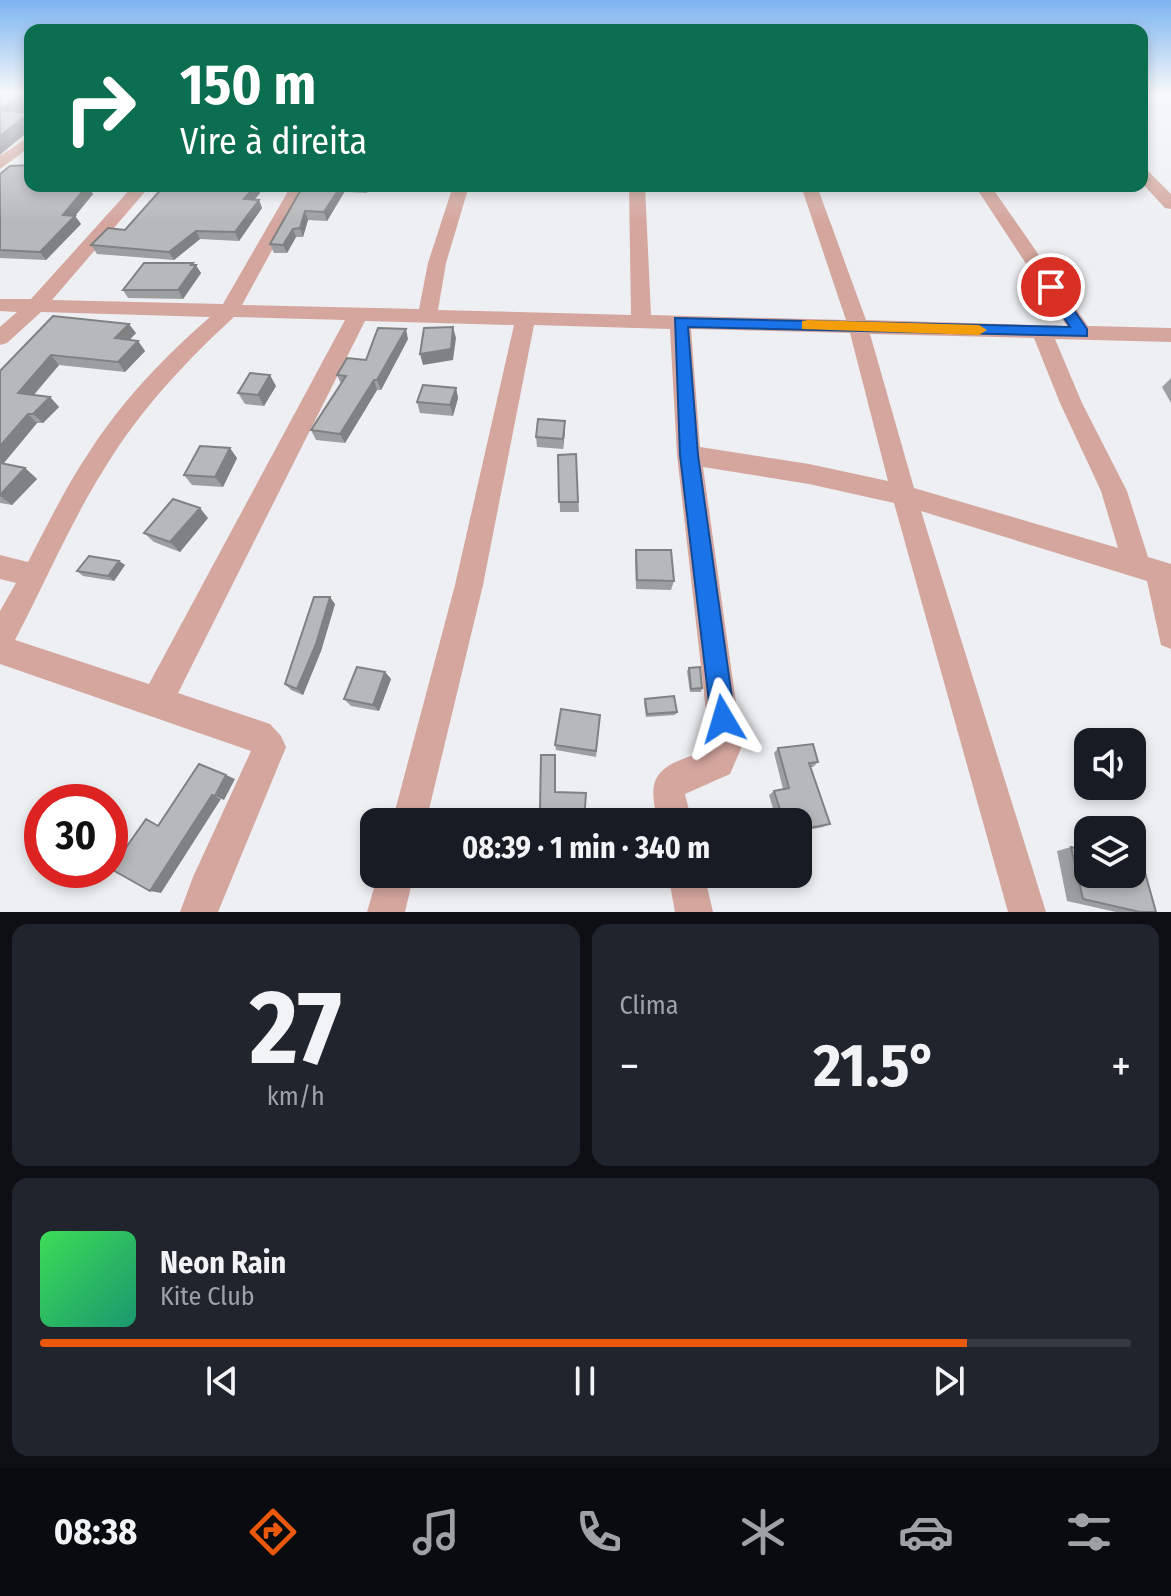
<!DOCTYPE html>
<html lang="pt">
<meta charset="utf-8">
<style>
:root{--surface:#171b24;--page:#20242c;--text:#f1f3f6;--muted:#9ea1a6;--line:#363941;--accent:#ea580c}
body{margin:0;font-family:"Fira Sans Condensed",sans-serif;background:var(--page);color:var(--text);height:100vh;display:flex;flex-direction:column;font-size:30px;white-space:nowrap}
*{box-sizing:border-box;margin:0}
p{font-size:26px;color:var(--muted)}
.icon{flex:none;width:44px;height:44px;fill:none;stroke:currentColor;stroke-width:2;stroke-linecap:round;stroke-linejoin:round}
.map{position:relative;height:912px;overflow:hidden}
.drawer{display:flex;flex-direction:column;gap:12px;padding:12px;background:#0d0f14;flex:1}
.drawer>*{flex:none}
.hud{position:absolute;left:24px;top:24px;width:1124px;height:168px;border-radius:16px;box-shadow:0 4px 12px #0003;background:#0b6e4f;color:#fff;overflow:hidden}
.fabs{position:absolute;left:1074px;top:728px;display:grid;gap:16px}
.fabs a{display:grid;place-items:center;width:72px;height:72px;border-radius:16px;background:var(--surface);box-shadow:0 4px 12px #0003;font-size:40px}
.speed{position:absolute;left:24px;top:784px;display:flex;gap:16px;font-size:40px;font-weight:700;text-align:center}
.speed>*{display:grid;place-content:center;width:104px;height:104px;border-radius:50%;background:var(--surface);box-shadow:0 4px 12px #0003;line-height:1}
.speed .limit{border:12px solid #d22;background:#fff;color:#111}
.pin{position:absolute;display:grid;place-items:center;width:68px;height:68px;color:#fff;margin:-34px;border:4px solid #fff;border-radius:50%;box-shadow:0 2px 8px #0007}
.me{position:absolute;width:88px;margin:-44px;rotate:353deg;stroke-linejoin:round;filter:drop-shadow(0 0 6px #0008)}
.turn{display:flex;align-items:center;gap:28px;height:168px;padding:0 24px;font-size:36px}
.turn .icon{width:104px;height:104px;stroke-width:2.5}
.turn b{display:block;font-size:56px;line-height:68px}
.big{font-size:60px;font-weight:700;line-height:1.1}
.drawer .widget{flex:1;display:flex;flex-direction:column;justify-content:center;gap:12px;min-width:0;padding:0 28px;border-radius:16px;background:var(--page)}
.drawer .dial{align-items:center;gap:0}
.dial b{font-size:104px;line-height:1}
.song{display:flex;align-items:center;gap:24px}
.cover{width:96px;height:96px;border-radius:12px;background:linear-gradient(135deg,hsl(130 70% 55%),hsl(160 70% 35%))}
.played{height:8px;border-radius:4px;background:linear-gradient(90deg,var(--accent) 85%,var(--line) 85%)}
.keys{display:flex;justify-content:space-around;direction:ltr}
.heat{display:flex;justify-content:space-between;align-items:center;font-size:44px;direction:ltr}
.drawer .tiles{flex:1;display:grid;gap:12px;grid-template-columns:1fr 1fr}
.widget:last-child{grid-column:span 2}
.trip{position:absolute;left:360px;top:808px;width:452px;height:80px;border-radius:16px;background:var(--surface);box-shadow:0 4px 12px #0003;font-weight:700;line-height:80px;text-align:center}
.tab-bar{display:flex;height:128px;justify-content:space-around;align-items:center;background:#090b0e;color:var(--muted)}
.tab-bar .icon{width:56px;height:56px}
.tab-bar .selected{color:var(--accent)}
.tab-bar b{font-size:36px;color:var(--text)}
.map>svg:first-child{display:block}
</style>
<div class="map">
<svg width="1171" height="912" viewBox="0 0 1171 912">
<rect width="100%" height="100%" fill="#eeeff2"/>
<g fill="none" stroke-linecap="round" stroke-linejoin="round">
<path fill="#d4a69e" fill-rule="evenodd" d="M 30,136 L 30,147 L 0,169 L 0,156 Z
M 1142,169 L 1148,171 L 1171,194 L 1171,209 L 1165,208 L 1142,183 Z
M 133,186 L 150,186 L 52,300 L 223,304 L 291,186 L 307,186 L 242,305 L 419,309 L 428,263 L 453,186 L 469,186 L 446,263 L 438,310 L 631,315 L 629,186 L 645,186 L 651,315 L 846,320 L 801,186 L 817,186 L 866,320 L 1067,326 L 975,186 L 991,186 L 1088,326 L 1171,328 L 1171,342 L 1055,339 L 1082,403 L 1127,491 L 1148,557 L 1171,564 L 1171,649 L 1161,645 L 1147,581 L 921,511 L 1046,912 L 1008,912 L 894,503 L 809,484 L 703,467 L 742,746 L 730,774 L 685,794 L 692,822 L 658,822 C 649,786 650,770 688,757 C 697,754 704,754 710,746 L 677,455 L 670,329 L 534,325 L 483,585 L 426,822 L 392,822 L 455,585 L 514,325 L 365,321 L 178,693 L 270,724 L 281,736 L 286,747 L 218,912 L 180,912 L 193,877 L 251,751 L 0,664 L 0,611 L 16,583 L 0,579 L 0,555 L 28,562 C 47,526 65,488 88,454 C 121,402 164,357 210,317 L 41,312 L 7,343 L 0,345 L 0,327 L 17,312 L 0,311 L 0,299 L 31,299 ZM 234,317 L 345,320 L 149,684 L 15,640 C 45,583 71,521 106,466 C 141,409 185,362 234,317 ZM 691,329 L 850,333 L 888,481 L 809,464 L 700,447 ZM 870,334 L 1034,338 L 1060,403 L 1101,491 L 1118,548 L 914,488 Z
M 378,874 L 414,874 L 405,912 L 367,912 Z
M 668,874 L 704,874 L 713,912 L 675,912 Z"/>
</g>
<path fill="#9d9ea0" d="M 0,174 L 30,186 L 88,186 L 93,194 L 75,216 L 81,224 L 46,260 L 0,258 Z
M 164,186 L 257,186 L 260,193 L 255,199 L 259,200 L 262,208 L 239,241 L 200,239 L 174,260 L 97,254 L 91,245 L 125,230 Z
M 303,186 L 370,186 L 367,193 L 346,192 L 345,191 L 327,221 L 308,220 L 303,237 L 296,237 L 287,253 L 274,253 L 270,244 Z
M 194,265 L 201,273 L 183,299 L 128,298 L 123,290 Z
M 53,316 L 136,333 L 129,340 L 138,341 L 145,351 L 125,372 L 59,365 L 34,395 L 50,397 L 59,407 L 43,423 L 37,423 L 3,464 L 25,468 L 37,479 L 12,505 L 0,503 L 0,371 Z
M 408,339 L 381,390 L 377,390 L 345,443 L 316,440 L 311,430 L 341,384 L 337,375 Z
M 1171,378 L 1171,403 L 1162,387 Z
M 276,386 L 264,406 L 245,404 L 238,393 Z
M 456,388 L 458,398 L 453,416 L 420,413 L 417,402 Z
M 565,421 L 565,431 L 563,449 L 537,447 L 536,437 Z
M 576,454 L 579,512 L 560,512 L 558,455 Z
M 237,458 L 223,487 L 192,485 L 184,475 Z
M 208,518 L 180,552 L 154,542 L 144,533 Z
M 636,550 L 674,581 L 671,590 L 636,589 L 635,559 Z
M 119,561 L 125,565 L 114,581 L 83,576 L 77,571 Z
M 335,604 L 321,651 L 303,695 L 291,690 L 285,684 Z
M 689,668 L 702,688 L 701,692 L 690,692 L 687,671 Z
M 385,672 L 391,679 L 379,711 L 351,706 L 344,699 Z
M 645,699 L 677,712 L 675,715 L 646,717 L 644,702 Z
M 600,715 L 596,757 L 556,750 L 555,745 Z
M 778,748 L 818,762 L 813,767 L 810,767 L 830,824 L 823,827 L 798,832 L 798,822 L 777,822 L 769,795 L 774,791 L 783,789 L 774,753 Z
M 1071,847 L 1156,912 L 1116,912 L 1067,901 L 1057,851 Z"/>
<path fill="#808182" d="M 26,94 L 30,94 L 30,108 L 9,122 L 0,110 Z
M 29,113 L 30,130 L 0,155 L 0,136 Z
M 87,186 L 93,194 L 75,216 L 81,224 L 46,260 L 40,252 L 63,215 Z
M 255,186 L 257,186 L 260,193 L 248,207 L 244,199 Z
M 341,186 L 344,186 L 345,191 L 327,221 L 324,212 Z
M 259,200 L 262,208 L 239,241 L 235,232 Z
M 305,211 L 308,220 L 303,237 L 300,228 Z
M 293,229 L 296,237 L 287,253 L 283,245 Z
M 196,231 L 200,239 L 174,260 L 169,252 Z
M 193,263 L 195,267 L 196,265 L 201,273 L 183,299 L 178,290 Z
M 129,324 L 136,333 L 122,348 L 115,338 Z
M 453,327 L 456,338 L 453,360 L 423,365 L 420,354 Z
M 406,329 L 408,339 L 381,390 L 377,380 Z
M 138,341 L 145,351 L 125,372 L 118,362 Z
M 51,355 L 59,365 L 27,402 L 18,393 Z
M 270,375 L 276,386 L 264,406 L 258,395 Z
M 374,380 L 377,390 L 345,443 L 340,434 Z
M 456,388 L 458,398 L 453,416 L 450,405 Z
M 50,397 L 59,407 L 43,423 L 33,414 Z
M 28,414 L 37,423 L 3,464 L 0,461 L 0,446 Z
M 565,421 L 565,431 L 563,449 L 563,439 Z
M 230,448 L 237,458 L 223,487 L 215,477 Z
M 25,468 L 37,479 L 12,505 L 0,496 L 0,495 Z
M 200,508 L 208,518 L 180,552 L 170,542 Z
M 119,561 L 125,565 L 114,581 L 108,576 Z
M 330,597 L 335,604 L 321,651 L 303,695 L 297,689 Z
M 385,672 L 391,679 L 379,711 L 373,705 Z
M 226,775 L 235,779 L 224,800 L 215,796 Z
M 212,795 L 221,799 L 161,893 L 150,891 Z"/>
<path fill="#b7b8ba" stroke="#808182" stroke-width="2" d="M 0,94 L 26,94 L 0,110 L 29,113 L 0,136 Z
M 30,165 L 30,186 L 87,186 L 63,215 L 75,216 L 40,252 L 0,250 L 0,174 L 10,166 Z
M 164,186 L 255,186 L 244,199 L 259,200 L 235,232 L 196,231 L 169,252 L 91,245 L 108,228 L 125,230 Z
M 303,186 L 341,186 L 324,212 L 305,211 L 300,228 L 293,229 L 283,245 L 270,244 Z
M 144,263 L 193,263 L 191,265 L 196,265 L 178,290 L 123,290 Z
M 53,316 L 129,324 L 115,338 L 138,341 L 118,362 L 51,355 L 18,393 L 50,397 L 33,414 L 28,414 L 0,446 L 0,371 Z
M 453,327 L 451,349 L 420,354 L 424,328 Z
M 378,328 L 406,329 L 377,380 L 374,380 L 340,434 L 311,430 L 346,376 L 337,375 L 347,358 L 366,360 Z
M 250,373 L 270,375 L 258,395 L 238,393 Z
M 423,385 L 456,388 L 450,405 L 417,402 Z
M 538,419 L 565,421 L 563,439 L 536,437 Z
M 200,446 L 230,448 L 215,477 L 184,475 Z
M 576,454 L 578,502 L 559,502 L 558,455 Z
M 0,463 L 25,468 L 0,495 Z
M 173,499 L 200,508 L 170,542 L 144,533 Z
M 636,550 L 671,550 L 674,581 L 637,580 Z
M 89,556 L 119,561 L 108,576 L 77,571 Z
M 314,597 L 330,597 L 316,644 L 297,689 L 285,684 Z
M 357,667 L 385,672 L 373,705 L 344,699 Z
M 700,667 L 702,688 L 691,689 L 689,668 Z
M 674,696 L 677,712 L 647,714 L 645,699 Z
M 561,709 L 600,715 L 596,751 L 555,745 Z
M 813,744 L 818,762 L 809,763 L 830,824 L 798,830 L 798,822 L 784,822 L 774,791 L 789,788 L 778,748 Z
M 541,755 L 555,755 L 555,792 L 586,793 L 584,822 L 526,822 L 528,809 L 540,809 Z
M 199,764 L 226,775 L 215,796 L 212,795 L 150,891 L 111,869 L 146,819 L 158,826 Z
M 1071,847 L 1088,851 L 1088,874 L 1132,874 L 1132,860 L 1142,862 L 1156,912 L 1140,912 L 1083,899 Z"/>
<linearGradient id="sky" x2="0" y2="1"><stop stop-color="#7bb4f1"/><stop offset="0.42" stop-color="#f7f8f9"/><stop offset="1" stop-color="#f7f8f9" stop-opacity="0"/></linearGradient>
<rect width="1171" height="222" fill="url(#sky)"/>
<path fill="#1a73e8" stroke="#114b97" stroke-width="2" d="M 1051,283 L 1056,284 L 1087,329 L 1087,336 L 688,327 L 698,455 L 735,719 L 732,728 L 723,731 L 714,728 L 711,719 L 680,455 L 675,318 L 1070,327 L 1044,287 Z"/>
<path fill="#f59e0b" d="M 808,320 L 979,325 L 987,330 L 979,335 L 802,329 L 802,321 Z"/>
</svg>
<div class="fabs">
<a><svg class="icon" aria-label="sound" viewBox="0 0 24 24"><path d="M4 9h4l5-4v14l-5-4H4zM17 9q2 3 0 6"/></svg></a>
<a><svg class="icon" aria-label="layers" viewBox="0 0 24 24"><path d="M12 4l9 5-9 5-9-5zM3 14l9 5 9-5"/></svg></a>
</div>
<div class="speed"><div class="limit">30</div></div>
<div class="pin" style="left:1051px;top:287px;background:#d93025"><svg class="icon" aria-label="arrive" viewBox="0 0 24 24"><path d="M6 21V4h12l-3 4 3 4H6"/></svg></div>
<svg class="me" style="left:723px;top:719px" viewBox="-20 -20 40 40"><path d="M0-17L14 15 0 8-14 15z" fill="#1a73e8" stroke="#fff" stroke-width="4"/></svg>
<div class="trip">08:39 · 1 min · 340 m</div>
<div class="hud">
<div class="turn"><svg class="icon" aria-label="right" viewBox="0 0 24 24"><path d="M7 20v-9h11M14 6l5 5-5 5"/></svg><div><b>150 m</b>Vire à direita</div></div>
</div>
</div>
<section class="drawer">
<div class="tiles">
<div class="widget dial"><b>27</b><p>km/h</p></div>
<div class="widget"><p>Clima</p>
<div class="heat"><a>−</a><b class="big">21.5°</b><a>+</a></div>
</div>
<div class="widget">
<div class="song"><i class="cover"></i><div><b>Neon Rain</b><p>Kite Club</p></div></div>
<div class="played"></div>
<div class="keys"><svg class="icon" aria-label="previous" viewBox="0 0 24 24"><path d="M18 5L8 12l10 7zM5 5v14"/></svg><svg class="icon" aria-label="pause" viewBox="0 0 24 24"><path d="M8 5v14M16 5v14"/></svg><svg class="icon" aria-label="next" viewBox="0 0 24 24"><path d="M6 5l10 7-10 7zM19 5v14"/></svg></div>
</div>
</div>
</section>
<nav class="tab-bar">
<b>08:38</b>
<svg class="icon selected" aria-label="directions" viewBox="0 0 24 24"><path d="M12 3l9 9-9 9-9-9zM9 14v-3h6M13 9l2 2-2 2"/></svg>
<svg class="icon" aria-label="music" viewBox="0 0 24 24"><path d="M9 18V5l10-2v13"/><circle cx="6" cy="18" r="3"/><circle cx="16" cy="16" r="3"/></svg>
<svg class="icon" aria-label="phone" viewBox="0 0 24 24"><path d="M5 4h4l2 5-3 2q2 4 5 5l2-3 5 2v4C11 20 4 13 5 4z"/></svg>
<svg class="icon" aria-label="climate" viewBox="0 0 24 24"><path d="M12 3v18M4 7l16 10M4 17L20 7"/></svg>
<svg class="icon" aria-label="car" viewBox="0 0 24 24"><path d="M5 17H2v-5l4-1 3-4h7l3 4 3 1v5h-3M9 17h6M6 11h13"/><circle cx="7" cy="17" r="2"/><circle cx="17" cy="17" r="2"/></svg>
<svg class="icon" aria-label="filters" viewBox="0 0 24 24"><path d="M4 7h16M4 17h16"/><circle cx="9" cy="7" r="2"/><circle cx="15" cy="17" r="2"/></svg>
</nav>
